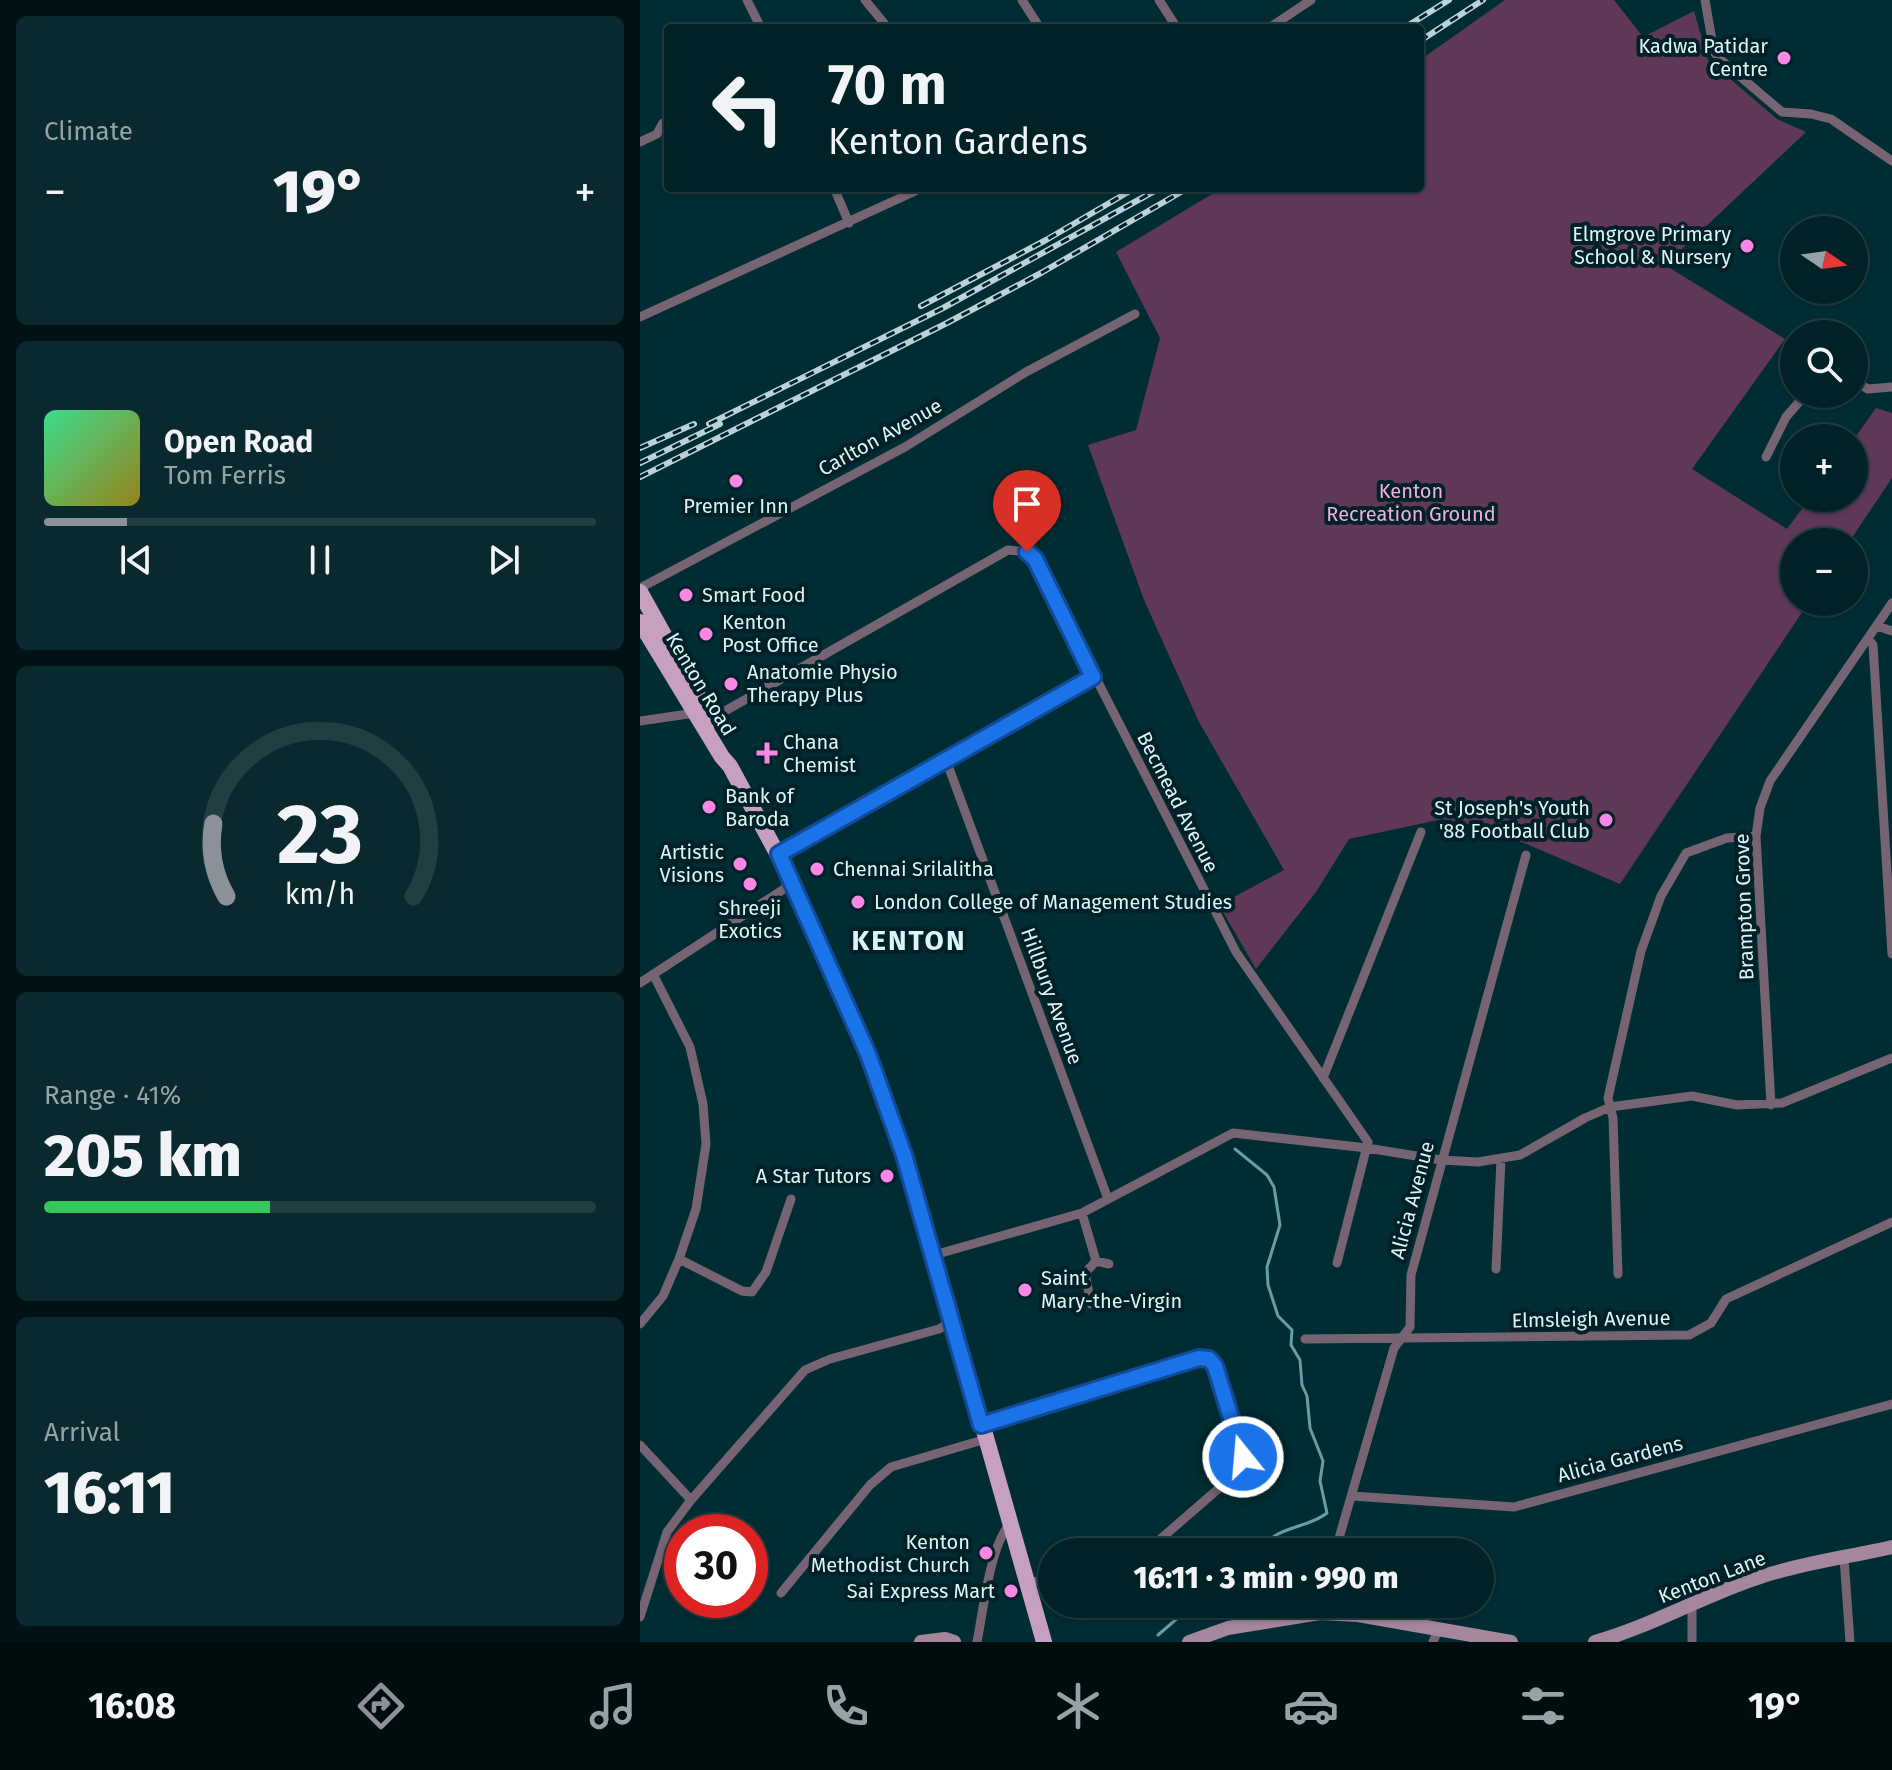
<!DOCTYPE html>
<meta charset="utf-8">
<style>
:root{--surface:#002126;--page:#0a292e;--text:#f1f3f6;--muted:#95a3a7;--line:#223e43;--accent:#8c9099}
body{margin:0;font-family:"Fira Sans",sans-serif;background:var(--page);color:var(--text);height:100vh;display:flex;flex-direction:column;font-size:30px;white-space:nowrap}
*{box-sizing:border-box;margin:0}
p{font-size:26px;color:var(--muted)}
.icon{flex:none;width:44px;height:44px;fill:none;stroke:currentColor;stroke-width:2;stroke-linecap:round;stroke-linejoin:round}
.map{position:relative;flex:1;overflow:hidden}
.sheet{display:flex;flex-direction:column;gap:16px;padding:16px;background:#001215;width:640px}
.sheet>*{flex:none}
.hud{position:absolute;left:24px;top:24px;width:760px;height:168px;border-radius:8px;box-shadow:0 2px 6px #0004,0 0 0 2px var(--line);background:#002126;color:var(--text);overflow:hidden}
.needle{width:52px;rotate:103deg}
.controls{position:absolute;left:1140px;top:216px;display:grid;gap:16px}
.controls a{display:grid;place-items:center;width:88px;height:88px;border-radius:50%;background:var(--surface);box-shadow:0 2px 6px #0004,0 0 0 2px var(--line);font-size:40px}
.speed{position:absolute;left:24px;top:1514px;display:flex;gap:16px;font-size:40px;font-weight:700;text-align:center}
.speed>*{display:grid;place-content:center;width:104px;height:104px;border-radius:50%;background:var(--surface);box-shadow:0 2px 6px #0004,0 0 0 2px var(--line);line-height:1}
.speed .limit{border:12px solid #d22;background:#fff;color:#111}
.pin{position:absolute;display:grid;place-items:center;width:68px;height:68px;color:#fff;margin:-82px -34px;border-radius:50% 50% 50% 0;rotate:-45deg;box-shadow:0 0 8px #0007}
.pin .icon{rotate:45deg}
.me{position:absolute;width:88px;margin:-44px;rotate:343deg;stroke-linejoin:round;filter:drop-shadow(0 0 6px #0008)}
.turn{display:flex;align-items:center;gap:28px;height:168px;padding:0 32px;font-size:36px}
.turn .icon{width:104px;height:104px;stroke-width:2.5}
.turn b{display:block;font-size:56px;line-height:68px}
.big{font-size:60px;font-weight:800;line-height:1.1}
.sheet .tile{flex:1;display:flex;flex-direction:column;justify-content:center;gap:12px;min-width:0;padding:0 28px;border-radius:12px;background:var(--page)}
.sheet .dial{align-items:center;gap:0}
.dial svg{height:208px;overflow:visible;fill:none;stroke:var(--line);stroke-width:7;stroke-linecap:round;text-anchor:middle}
.dial text{fill:var(--text);stroke:none}
.song{display:flex;align-items:center;gap:24px}
.cover{width:96px;height:96px;border-radius:12px;background:linear-gradient(135deg,hsl(150 70% 55%),hsl(50 70% 35%))}
.played{height:8px;border-radius:4px;background:linear-gradient(90deg,var(--accent) 15%,var(--line) 15%)}
.keys{display:flex;justify-content:space-around;direction:ltr}
.heat{display:flex;justify-content:space-between;align-items:center;font-size:44px;direction:ltr}
.charge{height:12px;border-radius:6px;background:linear-gradient(90deg,#34c759 41%,var(--line) 0)}
.trip{position:absolute;left:398px;top:1538px;width:456px;height:80px;border-radius:40px;background:var(--surface);box-shadow:0 2px 6px #0004,0 0 0 2px var(--line);font-weight:800;line-height:80px;text-align:center}
.tab-bar{display:flex;height:128px;justify-content:space-around;align-items:center;background:#000d0f;color:var(--muted)}
.tab-bar .icon{width:56px;height:56px}
.tab-bar .selected{color:var(--accent)}
.tab-bar b{font-size:36px;color:var(--text)}
main{display:flex;flex:1;min-height:0}
.map>svg:first-child{display:block}
</style>
<main>
<section class="sheet">
<div class="tile"><p>Climate</p>
<div class="heat"><a>−</a><b class="big">19°</b><a>+</a></div>
</div>
<div class="tile">
<div class="song"><i class="cover"></i><div><b>Open Road</b><p>Tom Ferris</p></div></div>
<div class="played"></div>
<div class="keys"><svg class="icon" aria-label="previous" viewBox="0 0 24 24"><path d="M18 5L8 12l10 7zM5 5v14"/></svg><svg class="icon" aria-label="pause" viewBox="0 0 24 24"><path d="M8 5v14M16 5v14"/></svg><svg class="icon" aria-label="next" viewBox="0 0 24 24"><path d="M6 5l10 7-10 7zM19 5v14"/></svg></div>
</div>
<div class="tile dial"><svg viewBox="0 0 100 80">
<path d="M14 69A42 42 0 1 1 86 69"/>
<path d="M14 69A42 42 0 0 1 9 41" stroke="#8c9099"/>
<text x="50" y="56" font-size="32" font-weight="700">23</text>
<text x="50" y="72" font-size="11">km/h</text>
</svg></div>
<div class="tile"><p>Range · 41%</p><b class="big">205 km</b><div class="charge"></div></div>
<div class="tile"><p>Arrival</p><b class="big">16:11</b></div>
</section>
<div class="map">
<svg width="1252" height="1642" viewBox="0 0 1252 1642">
<rect width="100%" height="100%" fill="#002c33"/>
<path fill="#5f3858" d="M 865,0 L 974,0 L 1003,37 L 1054,11 L 1068,60 L 1137,119 L 1166,132 L 1025,265 L 1145,339 L 1052,469 L 1147,529 L 1170,498 L 1214,498 L 1214,439 L 1236,408 L 1252,413 L 1252,478 L 1209,542 L 1154,542 L 1154,602 L 1169,602 L 980,884 L 851,829 L 803,819 L 709,839 L 676,892 L 616,969 L 579,905 L 644,870 L 559,722 L 504,600 L 448,445 L 496,430 L 520,338 L 476,252 L 582,188 L 780,188 L 780,60 Z"/>
<g fill="none" stroke-linecap="round" stroke-linejoin="round">
<path stroke="#659ea7" stroke-width="3" d="M 595,1149 L 627,1175 L 634,1187 L 640,1225 L 627,1267 L 628,1285 L 638,1316 L 652,1330 L 651,1345 L 660,1360 L 662,1385 L 667,1396 L 670,1428 L 683,1461 L 680,1481 L 687,1513 C 666,1530 632,1525 622,1552
M 518,1635 L 554,1604"/>
<path stroke="#776472" stroke-width="9" d="M 107,0 L 121,28
M 225,0 L 248,28
M 382,0 L 400,28
M 519,0 L 537,28
M 1065,0 L 1074,52 L 1082,61 L 1142,112 L 1171,114 L 1191,119 L 1252,161
M 629,28 L 671,0
M 0,142 L 17,134 L 23,123 L 28,120
M 194,188 L 209,223
M 0,317 L 282,188
M 1214,381 L 1228,389 L 1252,387
M 1126,457 L 1146,417 L 1166,394
M 0,588 L 265,447 L 386,372 L 495,314
M 1237,626 L 1252,631
M 1228,638 L 1233,645 L 1252,954
M 71,719 L 368,550 L 387,552 L 395,559 L 596,952 L 728,1142 L 697,1263
M 0,721 L 55,713
M 306,760 L 468,1199
M 139,854 L 453,677
M 0,983 L 153,883
M 683,1078 L 781,832
M 1131,1105 L 1116,836 L 1120,808 L 1130,781 L 1252,603
M 442,1213 L 456,1261
M 294,1255 L 442,1213 L 593,1133 L 727,1148 L 801,1160 L 838,1162 L 880,1155 L 945,1118 L 970,1107 L 1052,1096 L 1097,1105 L 1142,1103 L 1252,1058
M 39,1259 L 102,1291 L 112,1292 L 126,1272 L 151,1199
M 856,1269 L 861,1159
M 978,1274 L 973,1118 L 968,1098 L 1001,951 L 1021,896 L 1046,853 L 1087,838 L 1116,836
M 451,1304 L 445,1273 L 456,1261 L 469,1264
M 0,1324 L 23,1296 L 39,1259 L 56,1209 L 66,1144 L 63,1104 L 50,1047 L 13,974
M 665,1339 L 1049,1335 L 1071,1323 L 1086,1299 L 1252,1222
M 341,1425 L 559,1358 L 569,1359 L 575,1366 L 603,1457 L 600,1470 L 509,1549 L 500,1552
M 0,1445 L 51,1500
M 712,1496 L 874,1507 L 1252,1404
M 695,1552 L 754,1348 L 770,1327 L 771,1275 L 886,855
M 1204,1558 L 1210,1642
M 387,1584 L 412,1577
M 141,1593 L 230,1485 L 251,1467 L 346,1439
M 0,1617 L 27,1532 L 51,1500 L 165,1370 L 190,1359 L 299,1329 L 313,1321
M 337,1642 C 343,1612 350,1545 370,1524
M 793,1642 L 798,1630
M 1052,1642 L 1052,1603"/>
<path stroke="#a4869d" stroke-width="14" d="M 281,1642 L 305,1639 L 314,1642
M 549,1642 L 588,1628 L 680,1613 L 718,1615 L 871,1642
M 955,1642 C 1012,1626 1064,1595 1120,1577 C 1162,1563 1209,1557 1252,1547"/>
<path stroke="#c8a0bf" stroke-width="16" d="M 0,592 L 72,721
M 0,622 L 82,757 L 90,766 L 153,883 L 228,1054 L 264,1155 L 309,1307 L 404,1642"/>
<g stroke="#b9d2d7" stroke-width="6">
<path id="rail" d="M 764,28 L 809,0
M 780,41 L 843,0
M 281,306 L 406,240 L 495,188
M 69,424 L 303,308 L 520,188
M 0,448 L 54,424
M 0,463 L 80,424
M 0,477 L 307,323 L 401,273 L 548,188"/>
</g>
<use href="#rail" stroke="#022127" stroke-width="3" stroke-dasharray="9" stroke-linecap="butt"/>
</g>
<g fill="none" stroke-linecap="round" stroke-linejoin="round">
<g stroke="#114b97" stroke-width="20">
<path id="route" d="M 387,552 L 395,559 L 453,677 L 139,854 L 228,1054 L 264,1155 L 341,1425 L 559,1358 L 569,1359 L 575,1366 L 603,1457"/>
</g>
<use href="#route" stroke="#1a73e8" stroke-width="14"/>
</g>
<g fill="#fa87e6" stroke="#022127" stroke-width="3">
<circle cx="1144" cy="58" r="8"/>
<circle cx="1107" cy="246" r="8"/>
<circle cx="96" cy="481" r="8"/>
<circle cx="46" cy="595" r="8"/>
<circle cx="66" cy="634" r="8"/>
<circle cx="91" cy="684" r="8"/>
<path d="M123 741h8v8h8v8h-8v8h-8v-8h-8v-8h8z"/>
<circle cx="69" cy="807" r="8"/>
<circle cx="966" cy="820" r="8"/>
<circle cx="100" cy="864" r="8"/>
<circle cx="177" cy="869" r="8"/>
<circle cx="110" cy="884" r="8"/>
<circle cx="218" cy="902" r="8"/>
<circle cx="247" cy="1176" r="8"/>
<circle cx="385" cy="1290" r="8"/>
<circle cx="346" cy="1553" r="8"/>
<circle cx="371" cy="1591" r="8"/>
</g>
<g text-anchor="middle" stroke-width="8" stroke-linejoin="round" paint-order="stroke">
<g font-size="20" fill="#ddf3f7" stroke="#022127" text-anchor="start">
<text x="1128" y="53" text-anchor="end">Kadwa Patidar<tspan x="1128" dy="23">Centre</tspan></text>
<text x="1091" y="241" text-anchor="end">Elmgrove Primary<tspan x="1091" dy="23">School &amp; Nursery</tspan></text>
<text x="96" y="513" text-anchor="middle">Premier Inn</text>
<text x="62" y="602">Smart Food</text>
<text x="82" y="629">Kenton<tspan x="82" dy="23">Post Office</tspan></text>
<text x="107" y="679">Anatomie Physio<tspan x="107" dy="23">Therapy Plus</tspan></text>
<text x="143" y="749">Chana<tspan x="143" dy="23">Chemist</tspan></text>
<text x="85" y="803">Bank of<tspan x="85" dy="23">Baroda</tspan></text>
<text x="950" y="815" text-anchor="end">St Joseph's Youth<tspan x="950" dy="23">'88 Football Club</tspan></text>
<text x="84" y="859" text-anchor="end">Artistic<tspan x="84" dy="23">Visions</tspan></text>
<text x="193" y="876">Chennai Srilalitha</text>
<text x="234" y="909">London College of Management Studies</text>
<text x="110" y="915" text-anchor="middle">Shreeji<tspan x="110" dy="23">Exotics</tspan></text>
<text x="231" y="1183" text-anchor="end">A Star Tutors</text>
<text x="401" y="1285">Saint<tspan x="401" dy="23">Mary-the-Virgin</tspan></text>
<text x="330" y="1549" text-anchor="end">Kenton<tspan x="330" dy="23">Methodist Church</tspan></text>
<text x="355" y="1598" text-anchor="end">Sai Express Mart</text>
</g>
<g font-size="20" fill="#ddf3f7" stroke="#022127">
<text transform="translate(240 437) rotate(-29)" y="7">Carlton Avenue</text>
<text transform="translate(61 684) rotate(59)" y="7">Kenton Road</text>
<text transform="translate(538 802) rotate(63)" y="7">Becmead Avenue</text>
<text transform="translate(1104 907) rotate(-92)" y="7">Brampton Grove</text>
<text transform="translate(412 996) rotate(70)" y="7">Hillbury Avenue</text>
<text transform="translate(772 1200) rotate(-75)" y="7">Alicia Avenue</text>
<text transform="translate(951 1319) rotate(-1)" y="7">Elmsleigh Avenue</text>
<text transform="translate(980 1459) rotate(-15)" y="7">Alicia Gardens</text>
<text transform="translate(1072 1577) rotate(-21)" y="7">Kenton Lane</text>
</g>
<g font-size="20" fill="#f0ade2" stroke="#022127">
<text x="771" y="498">Kenton<tspan x="771" dy="23">Recreation Ground</tspan></text>
</g>
<g font-size="28" font-weight="bold" letter-spacing="2" fill="#ddf3f7" stroke="#022127">
<text x="269" y="950">KENTON</text>
</g>
</g>
</svg>
<div class="controls">
<a><svg class="needle" viewBox="-14 -14 28 28"><path d="M0-13l5 13h-10z" fill="#e53935"/><path d="M0 13l5-13h-10z" fill="#95a3a7"/></svg></a>
<a><svg class="icon" aria-label="search" viewBox="0 0 24 24"><circle cx="10" cy="10" r="6"/><path d="M15 15l6 6"/></svg></a>
<a>+</a>
<a>−</a>
</div>
<div class="speed"><div class="limit">30</div></div>
<div class="pin" style="left:387px;top:552px;background:#d93025"><svg class="icon" aria-label="arrive" viewBox="0 0 24 24"><path d="M6 21V4h12l-3 4 3 4H6"/></svg></div>
<svg class="me" style="left:603px;top:1457px" viewBox="-20 -20 40 40"><circle r="17" fill="#1a73e8" stroke="#fff" stroke-width="3"/><path d="M0-11L8 9 0 5-8 9z" fill="#fff"/></svg>
<div class="trip">16:11 · 3 min · 990 m</div>
<div class="hud">
<div class="turn"><svg class="icon" aria-label="left" viewBox="0 0 24 24"><path d="M17 20v-9H6M10 6l-5 5 5 5"/></svg><div><b>70 m</b>Kenton Gardens</div></div>
</div>
</div>
</main>
<nav class="tab-bar">
<b>16:08</b>
<svg class="icon selected" aria-label="directions" viewBox="0 0 24 24"><path d="M12 3l9 9-9 9-9-9zM9 14v-3h6M13 9l2 2-2 2"/></svg>
<svg class="icon" aria-label="music" viewBox="0 0 24 24"><path d="M9 18V5l10-2v13"/><circle cx="6" cy="18" r="3"/><circle cx="16" cy="16" r="3"/></svg>
<svg class="icon" aria-label="phone" viewBox="0 0 24 24"><path d="M5 4h4l2 5-3 2q2 4 5 5l2-3 5 2v4C11 20 4 13 5 4z"/></svg>
<svg class="icon" aria-label="climate" viewBox="0 0 24 24"><path d="M12 3v18M4 7l16 10M4 17L20 7"/></svg>
<svg class="icon" aria-label="car" viewBox="0 0 24 24"><path d="M5 17H2v-5l4-1 3-4h7l3 4 3 1v5h-3M9 17h6M6 11h13"/><circle cx="7" cy="17" r="2"/><circle cx="17" cy="17" r="2"/></svg>
<svg class="icon" aria-label="filters" viewBox="0 0 24 24"><path d="M4 7h16M4 17h16"/><circle cx="9" cy="7" r="2"/><circle cx="15" cy="17" r="2"/></svg>
<b>19°</b>
</nav>
